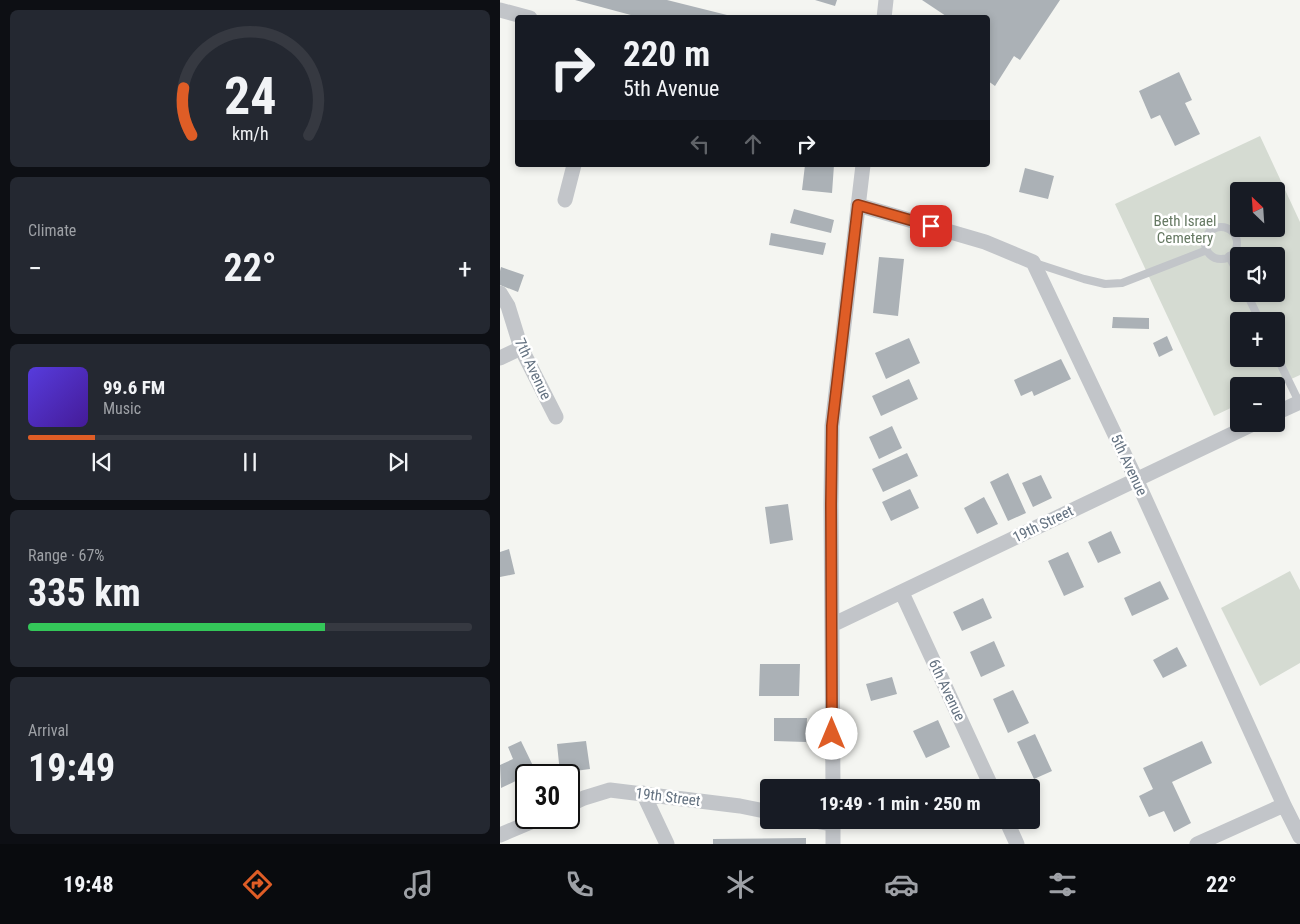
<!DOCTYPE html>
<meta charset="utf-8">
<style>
:root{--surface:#171b24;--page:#242831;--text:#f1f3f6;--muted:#9ea1a6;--line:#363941;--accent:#df5d26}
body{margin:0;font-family:"Roboto Condensed",sans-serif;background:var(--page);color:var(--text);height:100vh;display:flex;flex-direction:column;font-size:19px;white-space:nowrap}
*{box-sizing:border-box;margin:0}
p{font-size:16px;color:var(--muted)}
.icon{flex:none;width:28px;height:28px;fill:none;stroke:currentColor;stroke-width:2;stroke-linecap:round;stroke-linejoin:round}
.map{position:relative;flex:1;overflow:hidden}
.side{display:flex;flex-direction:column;gap:10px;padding:10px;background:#0d0f14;width:500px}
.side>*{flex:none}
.banner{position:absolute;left:15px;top:15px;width:475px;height:152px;border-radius:5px;box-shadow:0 2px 8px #0003;background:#171b24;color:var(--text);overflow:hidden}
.needle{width:32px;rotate:335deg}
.controls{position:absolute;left:730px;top:182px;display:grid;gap:10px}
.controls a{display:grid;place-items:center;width:55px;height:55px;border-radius:5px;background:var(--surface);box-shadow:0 2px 8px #0003;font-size:25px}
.speed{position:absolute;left:15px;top:764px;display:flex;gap:10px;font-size:25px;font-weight:700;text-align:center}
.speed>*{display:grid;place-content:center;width:65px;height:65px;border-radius:50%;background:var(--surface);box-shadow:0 2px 8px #0003;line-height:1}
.speed .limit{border:2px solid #111;border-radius:8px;background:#fff;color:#111}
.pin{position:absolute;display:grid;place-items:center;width:42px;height:42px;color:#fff;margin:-21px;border-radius:10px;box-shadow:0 2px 8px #0006}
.me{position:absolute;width:55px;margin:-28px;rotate:0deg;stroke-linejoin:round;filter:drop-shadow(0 0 4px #0008)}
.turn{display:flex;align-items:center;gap:18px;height:105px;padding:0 25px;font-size:22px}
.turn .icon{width:65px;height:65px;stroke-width:2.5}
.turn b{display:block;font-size:35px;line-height:42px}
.lanes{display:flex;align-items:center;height:48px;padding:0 25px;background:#0003;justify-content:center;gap:25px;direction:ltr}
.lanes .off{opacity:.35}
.big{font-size:38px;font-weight:700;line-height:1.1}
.side .card{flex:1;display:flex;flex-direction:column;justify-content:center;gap:8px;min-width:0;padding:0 18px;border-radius:8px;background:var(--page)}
.side .dial{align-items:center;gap:0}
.dial svg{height:130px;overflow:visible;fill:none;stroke:var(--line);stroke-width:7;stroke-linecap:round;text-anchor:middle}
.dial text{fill:var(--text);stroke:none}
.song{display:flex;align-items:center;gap:15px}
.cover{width:60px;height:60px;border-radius:8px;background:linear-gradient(135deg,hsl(250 70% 55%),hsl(260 70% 35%))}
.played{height:5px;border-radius:2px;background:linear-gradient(90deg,var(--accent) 15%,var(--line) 15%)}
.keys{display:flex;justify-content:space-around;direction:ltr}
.heat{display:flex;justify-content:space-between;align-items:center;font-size:28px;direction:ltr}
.charge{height:8px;border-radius:4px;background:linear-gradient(90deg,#34c759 67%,var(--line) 0)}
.trip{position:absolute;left:260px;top:779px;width:280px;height:50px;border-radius:5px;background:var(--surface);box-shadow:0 2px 8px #0003;font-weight:700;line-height:50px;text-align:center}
.dock{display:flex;height:80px;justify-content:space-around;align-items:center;background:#090b0e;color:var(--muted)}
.dock .icon{width:35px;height:35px}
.dock .current{color:var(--accent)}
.dock b{font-size:22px;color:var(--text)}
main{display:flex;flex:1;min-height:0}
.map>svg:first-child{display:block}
</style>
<main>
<section class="side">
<div class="card dial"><svg viewBox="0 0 100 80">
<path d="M14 69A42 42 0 1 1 86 69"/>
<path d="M14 69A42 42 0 0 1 9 40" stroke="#df5d26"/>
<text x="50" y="56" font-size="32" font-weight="700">24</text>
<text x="50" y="72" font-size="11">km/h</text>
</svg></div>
<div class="card"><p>Climate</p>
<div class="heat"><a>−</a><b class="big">22°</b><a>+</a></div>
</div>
<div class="card">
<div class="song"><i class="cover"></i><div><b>99.6 FM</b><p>Music</p></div></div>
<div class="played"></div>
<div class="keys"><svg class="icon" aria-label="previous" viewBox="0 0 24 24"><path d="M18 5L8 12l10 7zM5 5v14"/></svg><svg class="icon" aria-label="pause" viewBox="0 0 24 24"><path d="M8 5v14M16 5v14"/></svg><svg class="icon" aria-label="next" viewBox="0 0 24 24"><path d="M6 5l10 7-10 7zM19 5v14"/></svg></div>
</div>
<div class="card"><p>Range · 67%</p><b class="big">335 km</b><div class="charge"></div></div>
<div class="card"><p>Arrival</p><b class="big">19:49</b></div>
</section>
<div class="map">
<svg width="800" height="844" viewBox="0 0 800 844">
<rect width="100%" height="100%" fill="#f4f5f1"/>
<path fill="#d5dbd2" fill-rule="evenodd" d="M 760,136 L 800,222 L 800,375 L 776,386 L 739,386 L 739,404 L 714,416 L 615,204 ZM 739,191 L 776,191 L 776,229 L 739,229 ZM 739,256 L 776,256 L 776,294 L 739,294 ZM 739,321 L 776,321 L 776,359 L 739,359 Z
M 790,571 L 800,590 L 800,663 L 760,686 L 721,608 Z"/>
<path fill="#abb1b6" d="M 75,0 L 167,0 L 235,17 L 142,18 Z
M 315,0 L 337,0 L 335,6 Z
M 422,0 L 560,0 L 520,60 L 514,56 L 495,86 L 488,81 L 488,18 L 449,18 Z
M 679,72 L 692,100 L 685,103 L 700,134 L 675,146 L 660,115 L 651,119 L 639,91 Z
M 305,165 L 334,165 L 332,193 L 302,190 Z
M 525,168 L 554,176 L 548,199 L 519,192 Z
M 294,209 L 334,220 L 331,233 L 290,223 Z
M 271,233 L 326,243 L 323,255 L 269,245 Z
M 379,257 L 404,259 L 398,316 L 373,313 Z
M 1,267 L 24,275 L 18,292 L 0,285 L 0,271 Z
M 613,317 L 649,318 L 649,329 L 612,328 Z
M 667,336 L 673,350 L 659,357 L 653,343 Z
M 409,338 L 420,363 L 386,379 L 375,353 Z
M 561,359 L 571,379 L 534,396 L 532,391 L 521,396 L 514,380 Z
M 409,379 L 418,399 L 381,416 L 372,396 Z
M 392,426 L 402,448 L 379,459 L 369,437 Z
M 407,453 L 418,476 L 383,492 L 372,469 Z
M 508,473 L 526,513 L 508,521 L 490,482 Z
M 541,475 L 552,498 L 533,507 L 522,483 Z
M 410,489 L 419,508 L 391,521 L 382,502 Z
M 484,497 L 498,524 L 477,534 L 464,508 Z
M 288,504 L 293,540 L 270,544 L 265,507 Z
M 611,531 L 621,553 L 598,563 L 588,542 Z
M 9,549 L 15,574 L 0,577 L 0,552 Z
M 568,552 L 584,587 L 564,596 L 548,561 Z
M 660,581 L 669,599 L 632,616 L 624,598 Z
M 483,598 L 492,618 L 462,631 L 453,612 Z
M 494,641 L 505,666 L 481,677 L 470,652 Z
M 677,647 L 687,666 L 663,678 L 653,660 Z
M 260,664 L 300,664 L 299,696 L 259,696 Z
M 392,677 L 397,694 L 371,701 L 366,684 Z
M 513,690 L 529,723 L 508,733 L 493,699 Z
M 274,718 L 307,718 L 306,742 L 274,741 Z
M 438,720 L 450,747 L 426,758 L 413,731 Z
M 535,734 L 552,771 L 534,779 L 517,742 Z
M 21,741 L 36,772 L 26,775 L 26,776 L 1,788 L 0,765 L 13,759 L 8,747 Z
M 86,741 L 90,769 L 60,773 L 57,744 Z
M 702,741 L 712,763 L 672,782 L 691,823 L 674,832 L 664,811 L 649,817 L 639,796 L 653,789 L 643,768 Z
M 306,838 L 306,844 L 213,844 L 213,839 Z"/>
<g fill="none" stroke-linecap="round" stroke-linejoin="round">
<path stroke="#c2c5c9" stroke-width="8" d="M705 243a16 16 0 1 1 32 0a16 16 0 1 1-32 0Z
M 729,256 L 739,276
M 535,263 L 584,279 L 605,284 L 622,283 L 707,250
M 747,294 L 760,321
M 776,355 L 799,402"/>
<path stroke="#c2c5c9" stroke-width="15" d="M 0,10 L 30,18
M 384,18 L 386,0
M 65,200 L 74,165
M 358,205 L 485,242 L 533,262 L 636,479 L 784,805 L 800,837
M 0,293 L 8,306 L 21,348 L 56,417
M 0,358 L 21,348
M 776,413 L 800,402
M 402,593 L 492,788
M 332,625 L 753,424
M 333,788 L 331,504 L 332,426 L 363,165
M 143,793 L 167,844
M 69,805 L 84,798 L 110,790 L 240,806 L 269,812
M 310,820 L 333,824
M 333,820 L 333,844
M 506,820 L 517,844
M 0,835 L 40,818
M 697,844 L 784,805"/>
</g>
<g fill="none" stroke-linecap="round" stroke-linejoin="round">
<g stroke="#913c19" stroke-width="12">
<path id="route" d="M 332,734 L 331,504 L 332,426 L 358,205 L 431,226"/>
</g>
<use href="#route" stroke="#df5d26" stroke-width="9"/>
</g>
<g text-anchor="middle" stroke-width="5" stroke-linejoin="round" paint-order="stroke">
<g font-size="15" fill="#667963" stroke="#fff">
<text x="685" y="226">Beth Israel<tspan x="685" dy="17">Cemetery</tspan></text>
</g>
<g font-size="15" fill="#647281" stroke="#fff">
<text transform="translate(33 369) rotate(65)" y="5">7th Avenue</text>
<text transform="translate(629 465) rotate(65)" y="5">5th Avenue</text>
<text transform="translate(543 524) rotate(-26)" y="5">19th Street</text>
<text transform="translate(447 690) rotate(65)" y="5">6th Avenue</text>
<text transform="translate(168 797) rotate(7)" y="5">19th Street</text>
</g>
</g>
</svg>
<div class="controls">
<a><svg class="needle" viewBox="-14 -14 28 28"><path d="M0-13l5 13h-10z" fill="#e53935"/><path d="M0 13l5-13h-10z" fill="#9ea1a6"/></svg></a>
<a><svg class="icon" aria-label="sound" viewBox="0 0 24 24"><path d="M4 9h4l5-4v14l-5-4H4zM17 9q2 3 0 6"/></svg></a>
<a>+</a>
<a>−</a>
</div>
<div class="speed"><div class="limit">30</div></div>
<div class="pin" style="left:431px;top:226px;background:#d93025"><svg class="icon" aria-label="arrive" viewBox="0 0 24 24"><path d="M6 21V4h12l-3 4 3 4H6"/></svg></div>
<svg class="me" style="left:332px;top:734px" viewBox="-20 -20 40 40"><circle r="19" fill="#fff"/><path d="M0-13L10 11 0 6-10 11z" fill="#df5d26"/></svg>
<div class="trip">19:49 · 1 min · 250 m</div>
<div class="banner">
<div class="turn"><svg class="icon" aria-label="right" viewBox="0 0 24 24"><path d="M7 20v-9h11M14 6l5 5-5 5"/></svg><div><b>220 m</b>5th Avenue</div></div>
<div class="lanes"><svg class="icon off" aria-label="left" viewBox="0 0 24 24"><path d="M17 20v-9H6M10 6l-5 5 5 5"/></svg><svg class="icon off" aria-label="ahead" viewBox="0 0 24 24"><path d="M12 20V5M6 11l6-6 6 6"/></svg><svg class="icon" aria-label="right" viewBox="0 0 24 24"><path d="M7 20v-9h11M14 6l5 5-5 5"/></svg></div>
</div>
</div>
</main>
<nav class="dock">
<b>19:48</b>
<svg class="icon current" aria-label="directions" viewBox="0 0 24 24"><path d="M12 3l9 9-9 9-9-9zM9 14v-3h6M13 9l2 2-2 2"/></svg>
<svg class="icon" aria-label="music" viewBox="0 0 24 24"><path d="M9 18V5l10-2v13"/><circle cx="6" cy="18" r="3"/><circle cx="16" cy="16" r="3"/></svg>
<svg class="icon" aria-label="phone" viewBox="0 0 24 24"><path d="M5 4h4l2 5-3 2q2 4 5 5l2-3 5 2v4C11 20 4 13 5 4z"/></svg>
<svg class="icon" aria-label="climate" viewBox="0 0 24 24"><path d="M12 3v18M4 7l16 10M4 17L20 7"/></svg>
<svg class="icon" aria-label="car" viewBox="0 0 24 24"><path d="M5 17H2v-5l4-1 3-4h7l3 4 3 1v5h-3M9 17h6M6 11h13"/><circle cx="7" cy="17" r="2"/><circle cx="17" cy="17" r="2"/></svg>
<svg class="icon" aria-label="filters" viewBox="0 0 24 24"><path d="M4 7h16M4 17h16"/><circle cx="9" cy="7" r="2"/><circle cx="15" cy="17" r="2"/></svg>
<b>22°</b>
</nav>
